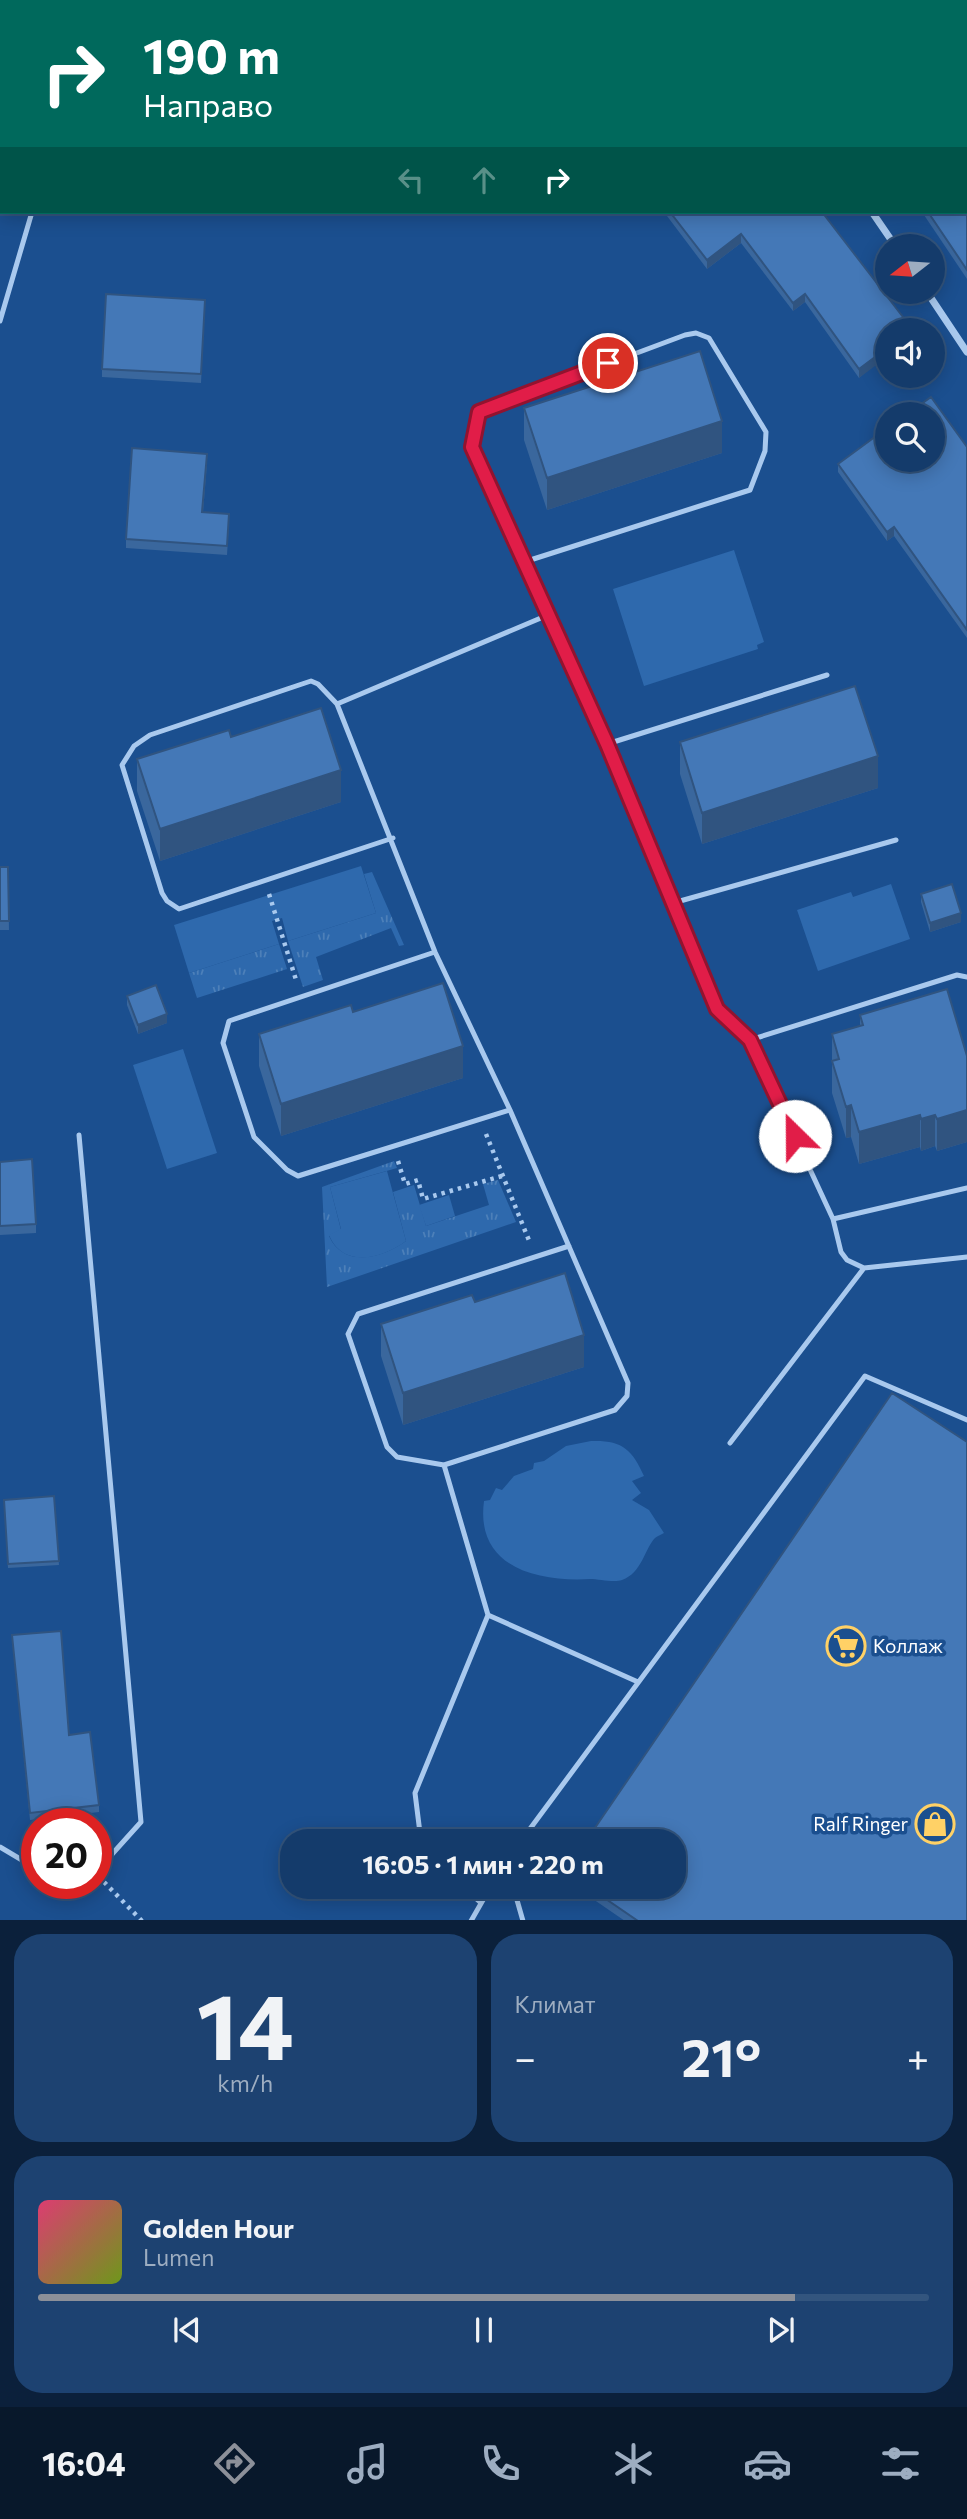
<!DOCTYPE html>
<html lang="ru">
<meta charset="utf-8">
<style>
:root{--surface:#143b6b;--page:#1d4271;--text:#f1f3f6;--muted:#9dadc1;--line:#33557e;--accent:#8c9099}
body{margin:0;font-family:Commissioner,sans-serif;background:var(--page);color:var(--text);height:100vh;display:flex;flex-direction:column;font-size:26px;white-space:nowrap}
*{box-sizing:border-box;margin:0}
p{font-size:23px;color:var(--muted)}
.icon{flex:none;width:38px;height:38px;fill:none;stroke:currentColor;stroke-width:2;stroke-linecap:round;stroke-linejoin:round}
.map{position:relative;height:1920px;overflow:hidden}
.details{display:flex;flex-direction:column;gap:14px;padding:14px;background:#0b203b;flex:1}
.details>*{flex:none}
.banner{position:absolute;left:0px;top:0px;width:968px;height:214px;box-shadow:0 4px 18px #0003,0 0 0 2px var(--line);background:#00695c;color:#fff;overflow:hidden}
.needle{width:46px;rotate:253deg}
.tools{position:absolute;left:875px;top:234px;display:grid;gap:14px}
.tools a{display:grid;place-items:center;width:70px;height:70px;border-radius:50%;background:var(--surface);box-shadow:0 4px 18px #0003,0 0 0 2px var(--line);font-size:35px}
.speed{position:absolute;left:21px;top:1808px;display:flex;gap:14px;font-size:35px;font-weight:700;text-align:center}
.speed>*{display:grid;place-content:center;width:91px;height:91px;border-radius:50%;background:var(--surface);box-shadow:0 4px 18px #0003,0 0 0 2px var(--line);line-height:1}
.speed .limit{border:10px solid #d22;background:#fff;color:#111}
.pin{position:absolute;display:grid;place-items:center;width:60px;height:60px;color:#fff;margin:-30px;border:4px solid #fff;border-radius:50%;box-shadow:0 2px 7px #0007}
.me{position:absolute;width:77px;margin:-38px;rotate:337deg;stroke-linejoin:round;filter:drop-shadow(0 0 5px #0008)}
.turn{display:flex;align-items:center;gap:24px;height:147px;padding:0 28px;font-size:32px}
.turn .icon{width:91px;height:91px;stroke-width:2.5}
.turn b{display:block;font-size:49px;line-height:60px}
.lanes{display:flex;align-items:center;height:66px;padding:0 28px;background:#0003;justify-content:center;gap:35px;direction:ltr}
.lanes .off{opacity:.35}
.big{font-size:52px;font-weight:700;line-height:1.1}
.details .widget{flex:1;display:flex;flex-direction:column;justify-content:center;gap:10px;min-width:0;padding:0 24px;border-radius:28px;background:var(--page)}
.details .dial{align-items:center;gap:0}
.dial b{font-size:91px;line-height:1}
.song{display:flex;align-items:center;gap:21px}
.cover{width:84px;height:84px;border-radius:10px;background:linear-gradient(135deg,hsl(340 70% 55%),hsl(80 70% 35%))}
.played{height:7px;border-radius:4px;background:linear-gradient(90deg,var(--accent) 85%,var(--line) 85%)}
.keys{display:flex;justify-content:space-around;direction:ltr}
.heat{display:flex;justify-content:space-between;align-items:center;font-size:38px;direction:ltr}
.details .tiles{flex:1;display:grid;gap:14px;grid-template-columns:1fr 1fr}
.widget:last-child{grid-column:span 2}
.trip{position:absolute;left:280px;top:1829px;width:406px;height:70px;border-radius:28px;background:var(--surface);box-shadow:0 4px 18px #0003,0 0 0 2px var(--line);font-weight:700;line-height:70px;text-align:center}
.dock{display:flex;height:112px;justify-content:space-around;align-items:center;background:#08182b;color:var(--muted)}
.dock .icon{width:49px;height:49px}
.dock .selected{color:var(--accent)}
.dock b{font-size:32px;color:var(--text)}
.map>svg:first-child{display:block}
</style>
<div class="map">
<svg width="967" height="1921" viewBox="0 0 967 1921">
<defs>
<pattern id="grass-tufts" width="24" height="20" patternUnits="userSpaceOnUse" patternTransform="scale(1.75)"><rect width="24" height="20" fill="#2e69ad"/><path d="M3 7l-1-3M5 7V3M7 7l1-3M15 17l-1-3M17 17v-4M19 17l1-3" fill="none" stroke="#4d80b9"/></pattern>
</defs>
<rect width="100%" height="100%" fill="#1b4f8f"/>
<path fill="url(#grass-tufts)" d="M 372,872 L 404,945 L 399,946 L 391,928 L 316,957 L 323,980 L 303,987 L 288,941 L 376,913 L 364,874 Z
M 279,944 L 287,969 L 197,998 L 189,973 Z
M 394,1161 L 397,1168 L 330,1187 L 341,1230 L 329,1236 C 344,1269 383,1258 406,1241 L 393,1192 L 414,1185 L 426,1226 L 489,1205 L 483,1184 L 498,1180 L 516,1222 L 327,1287 L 322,1187 Z"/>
<path fill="#2e69ad" d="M 734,550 L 764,642 L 757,645 L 758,649 L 644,686 L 613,589 Z
M 361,866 L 376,913 L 288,941 L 282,918 L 272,921 L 279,944 L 189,973 L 174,925 Z
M 891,884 L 910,939 L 818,971 L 797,910 L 851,892 L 853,897 Z
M 183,1049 L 217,1153 L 167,1169 L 133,1065 Z
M 387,1171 L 406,1241 C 382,1259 343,1269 329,1235 L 341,1229 L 330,1187 Z
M 449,1195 L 455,1216 L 426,1226 L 419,1205 Z
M 591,1441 C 622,1440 632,1449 644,1476 L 632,1481 L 641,1493 L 632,1500 L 649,1510 L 664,1533 C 661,1535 657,1536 655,1538 C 645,1548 642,1573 622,1580 C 614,1583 599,1579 590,1579 C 538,1582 475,1568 484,1501 L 490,1500 L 496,1488 L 502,1490 L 514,1476 L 533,1469 L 534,1463 L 544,1461 L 566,1446 Z"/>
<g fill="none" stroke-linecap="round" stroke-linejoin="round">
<path stroke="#a9c9ee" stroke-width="4.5" stroke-dasharray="3.5 5" stroke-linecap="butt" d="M 269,894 L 297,983
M 486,1134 L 530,1243
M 398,1161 L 405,1184 L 418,1180 L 423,1199 L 502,1176
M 104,1882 L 142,1921"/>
<path stroke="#a9c9ee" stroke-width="5" d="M 78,2 L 78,0
M 0,321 L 32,212
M 524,562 L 750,490 L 765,451 L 766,432 L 709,338 L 696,333 L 685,335 L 479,412 L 472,447 L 548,615
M 337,704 L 548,615 L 607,744 L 717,1009 L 750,1040 L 833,1219 L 841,1252 L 847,1260 L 864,1268 L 967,1257
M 607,744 L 827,675
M 393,838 L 179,909 L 167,901 L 162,893 L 122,765 L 134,746 L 150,735 L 311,681 L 318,684 L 337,704 L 435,952 L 510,1110 L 628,1383 L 627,1396 L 615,1410 L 444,1465 L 488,1615
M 673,903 L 896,840
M 435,952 L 229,1021 L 223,1043 L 254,1137 L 287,1170 L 298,1176 L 510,1110
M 750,1040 L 957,975 L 967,977
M 79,1135 L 141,1822 L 96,1872
M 833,1219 L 967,1188
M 730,1443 L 864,1268
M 444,1465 L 397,1457 L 387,1447 L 348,1334 L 358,1314 L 569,1246
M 421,1841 L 415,1793 L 488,1615 L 638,1682
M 521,1841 L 865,1376 L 967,1420
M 0,1847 L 37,1869
M 462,1886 L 481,1903
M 513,1886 L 523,1921
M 471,1921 L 491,1886"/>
<path stroke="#a9c9ee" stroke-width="7" d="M 729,0 L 730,2
M 872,212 L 896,247
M 927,292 L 967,352"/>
</g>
<path fill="#3a679d" d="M 967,151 L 967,279 L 922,212 L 966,212 Z
M 664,212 L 822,212 L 913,330 L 859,378 L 805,302 L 793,311 L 741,243 L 707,269 Z
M 205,300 L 201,383 L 102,377 L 102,369 Z
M 524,408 L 722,453 L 547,510 L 524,440 Z
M 967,447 L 967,638 L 894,536 L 887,541 L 838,472 L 838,464 Z
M 207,463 L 203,512 L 229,523 L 227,555 L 126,548 L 126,539 Z
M 231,737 L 341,802 L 160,861 L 137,791 L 137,759 Z
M 680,742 L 878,788 L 702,844 L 680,774 Z
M 0,867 L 8,867 L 9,930 L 0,930 Z
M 921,894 L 961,922 L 930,932 L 921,902 Z
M 127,996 L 167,1023 L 138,1034 L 127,1005 Z
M 353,1012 L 463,1078 L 281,1136 L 259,1066 L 259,1034 Z
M 860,1015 L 967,1056 L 967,1142 L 937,1151 L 935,1146 L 921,1151 L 920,1147 L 859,1164 L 851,1137 L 846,1138 L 832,1093 L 832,1034 L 860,1026 Z
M 0,1162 L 36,1224 L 36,1233 L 0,1235 Z
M 475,1302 L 584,1367 L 403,1425 L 381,1356 L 381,1324 Z
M 54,1496 L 59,1565 L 8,1568 L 4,1500 Z
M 12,1635 L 69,1735 L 99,1805 L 99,1812 L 30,1820 Z
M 574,1886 L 674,1886 L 967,1921 L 625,1921 Z"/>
<path fill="#305480" d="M 741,234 L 741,243 L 707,269 L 707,260 Z
M 805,294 L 805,302 L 793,311 L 793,303 Z
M 887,348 L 887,357 L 859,378 L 859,369 Z
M 722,421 L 722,453 L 547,510 L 547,478 Z
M 894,527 L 894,536 L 887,541 L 887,532 Z
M 878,756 L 878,788 L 702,844 L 702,813 Z
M 341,770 L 341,802 L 160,861 L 160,829 Z
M 961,913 L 961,922 L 930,932 L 930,923 Z
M 167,1014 L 167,1023 L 138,1034 L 138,1025 Z
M 463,1046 L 463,1078 L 281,1136 L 281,1104 Z
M 851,1105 L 851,1137 L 846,1138 L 846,1107 Z
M 967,1110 L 967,1142 L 937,1151 L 937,1119 Z
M 920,1115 L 920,1147 L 859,1164 L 859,1132 Z
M 935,1115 L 935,1146 L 921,1151 L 921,1119 Z
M 584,1335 L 584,1367 L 403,1425 L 403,1393 Z"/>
<path fill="#4478b7" stroke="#305480" stroke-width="2" d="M 92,0 L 175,0 L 175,2 L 92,2 Z
M 579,0 L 651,0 L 652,2 L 577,2 Z
M 768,0 L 861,0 L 862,2 L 769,2 Z
M 966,149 L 967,151 L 967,270 L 928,212 L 966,212 Z
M 670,212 L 822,212 L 913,330 L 887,331 L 887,348 L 859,369 L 805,294 L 793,303 L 741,234 L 707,260 Z
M 106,294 L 205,300 L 201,374 L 102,369 Z
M 700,351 L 722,421 L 547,478 L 524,408 Z
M 931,397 L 967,447 L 967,630 L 894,527 L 887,532 L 838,464 L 887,428 L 887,460 L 933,460 L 933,415 L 906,415 Z
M 132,448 L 207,454 L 202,512 L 229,514 L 227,546 L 126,539 Z
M 855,686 L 878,756 L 702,813 L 680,742 Z
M 321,708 L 341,770 L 160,829 L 137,759 L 229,730 L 231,737 Z
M 0,867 L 8,867 L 9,921 L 0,921 Z
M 952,884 L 961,913 L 930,923 L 921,894 Z
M 443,983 L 463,1046 L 281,1104 L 259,1034 L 351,1005 L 353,1012 Z
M 156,985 L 167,1014 L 138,1025 L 127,996 Z
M 947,989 L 967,1056 L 967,1110 L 937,1119 L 935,1115 L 921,1119 L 920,1115 L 859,1132 L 851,1105 L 846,1107 L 832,1061 L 839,1059 L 832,1034 L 863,1025 L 860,1015 Z
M 32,1159 L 36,1224 L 0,1226 L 0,1162 Z
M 565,1273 L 584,1335 L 403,1393 L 381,1324 L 472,1295 L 475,1302 Z
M 892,1393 L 967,1442 L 967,1921 L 638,1921 L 587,1886 L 674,1886 L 674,1841 L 586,1841 Z
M 54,1496 L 59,1561 L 8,1564 L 4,1500 Z
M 61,1631 L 69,1735 L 90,1732 L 99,1805 L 30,1813 L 12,1635 Z"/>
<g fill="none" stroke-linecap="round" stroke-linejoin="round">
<g stroke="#92132f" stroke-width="18">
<path id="route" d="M 608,363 L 479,412 L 472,447 L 607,744 L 717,1009 L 750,1040 L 795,1136"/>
</g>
<use href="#route" stroke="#e11d48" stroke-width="12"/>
</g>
<defs>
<g id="supermarket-ring" transform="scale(2.0125)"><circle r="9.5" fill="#1b4f8f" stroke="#ffd166" stroke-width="1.5"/><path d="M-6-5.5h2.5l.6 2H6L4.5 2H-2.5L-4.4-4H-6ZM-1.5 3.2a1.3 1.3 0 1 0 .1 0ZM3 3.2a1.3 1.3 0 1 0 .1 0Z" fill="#ffd166"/></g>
<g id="shop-ring" transform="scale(2.0125)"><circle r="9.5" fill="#1b4f8f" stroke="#ffd166" stroke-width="1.5"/><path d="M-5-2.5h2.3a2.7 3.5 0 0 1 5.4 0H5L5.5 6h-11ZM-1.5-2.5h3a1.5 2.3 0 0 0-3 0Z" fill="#ffd166"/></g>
</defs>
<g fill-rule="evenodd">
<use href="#supermarket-ring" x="846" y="1646"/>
<use href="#shop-ring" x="935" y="1824"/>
</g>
<g text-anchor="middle" stroke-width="7" stroke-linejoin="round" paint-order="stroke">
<g font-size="19" fill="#fff" stroke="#1b4f8f" text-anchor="start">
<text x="873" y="1653">Коллаж</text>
<text x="908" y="1831" text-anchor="end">Ralf Ringer</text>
</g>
</g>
</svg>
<div class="tools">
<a><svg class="needle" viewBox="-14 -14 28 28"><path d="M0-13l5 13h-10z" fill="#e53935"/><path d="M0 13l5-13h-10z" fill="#9dadc1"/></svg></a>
<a><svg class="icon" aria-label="sound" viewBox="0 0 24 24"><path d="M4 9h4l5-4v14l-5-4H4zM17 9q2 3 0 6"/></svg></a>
<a><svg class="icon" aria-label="search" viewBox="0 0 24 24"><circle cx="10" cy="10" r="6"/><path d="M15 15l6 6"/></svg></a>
</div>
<div class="speed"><div class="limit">20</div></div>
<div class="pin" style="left:608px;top:363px;background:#d93025"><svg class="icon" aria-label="arrive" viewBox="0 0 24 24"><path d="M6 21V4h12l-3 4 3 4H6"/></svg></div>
<svg class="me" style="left:795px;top:1136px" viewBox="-20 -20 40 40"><circle r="19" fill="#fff"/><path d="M0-13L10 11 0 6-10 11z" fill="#e11d48"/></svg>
<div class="trip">16:05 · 1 мин · 220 m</div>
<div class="banner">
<div class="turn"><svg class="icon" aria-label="right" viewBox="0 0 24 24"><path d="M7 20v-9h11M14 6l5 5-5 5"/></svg><div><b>190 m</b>Направо</div></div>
<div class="lanes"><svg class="icon off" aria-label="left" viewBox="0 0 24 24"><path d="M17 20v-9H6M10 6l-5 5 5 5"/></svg><svg class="icon off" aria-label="ahead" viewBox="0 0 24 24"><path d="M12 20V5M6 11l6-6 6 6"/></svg><svg class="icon" aria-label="right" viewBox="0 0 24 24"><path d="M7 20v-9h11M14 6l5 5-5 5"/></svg></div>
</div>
</div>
<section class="details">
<div class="tiles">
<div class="widget dial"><b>14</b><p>km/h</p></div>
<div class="widget"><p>Климат</p>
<div class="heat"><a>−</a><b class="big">21°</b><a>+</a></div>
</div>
<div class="widget">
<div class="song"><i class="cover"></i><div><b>Golden Hour</b><p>Lumen</p></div></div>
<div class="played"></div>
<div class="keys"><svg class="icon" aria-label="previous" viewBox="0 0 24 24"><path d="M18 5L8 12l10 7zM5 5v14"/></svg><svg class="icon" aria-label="pause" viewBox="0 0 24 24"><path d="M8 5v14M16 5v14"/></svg><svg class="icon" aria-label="next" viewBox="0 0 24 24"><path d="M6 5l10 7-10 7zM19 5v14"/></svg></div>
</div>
</div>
</section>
<nav class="dock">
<b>16:04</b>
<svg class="icon selected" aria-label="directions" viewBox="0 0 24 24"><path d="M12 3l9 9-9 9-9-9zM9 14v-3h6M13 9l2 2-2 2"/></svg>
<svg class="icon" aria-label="music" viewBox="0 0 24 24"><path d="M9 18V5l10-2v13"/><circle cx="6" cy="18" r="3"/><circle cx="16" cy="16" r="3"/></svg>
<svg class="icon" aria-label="phone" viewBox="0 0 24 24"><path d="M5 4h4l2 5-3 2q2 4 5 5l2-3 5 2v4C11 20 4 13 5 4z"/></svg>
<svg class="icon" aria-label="climate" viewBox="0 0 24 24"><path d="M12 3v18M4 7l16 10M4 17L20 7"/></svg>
<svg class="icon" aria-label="car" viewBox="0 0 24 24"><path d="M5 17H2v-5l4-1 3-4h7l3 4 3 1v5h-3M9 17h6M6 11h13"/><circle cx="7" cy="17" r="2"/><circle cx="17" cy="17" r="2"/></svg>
<svg class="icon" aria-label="filters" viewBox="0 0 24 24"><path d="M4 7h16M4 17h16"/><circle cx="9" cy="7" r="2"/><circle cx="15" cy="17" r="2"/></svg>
</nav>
